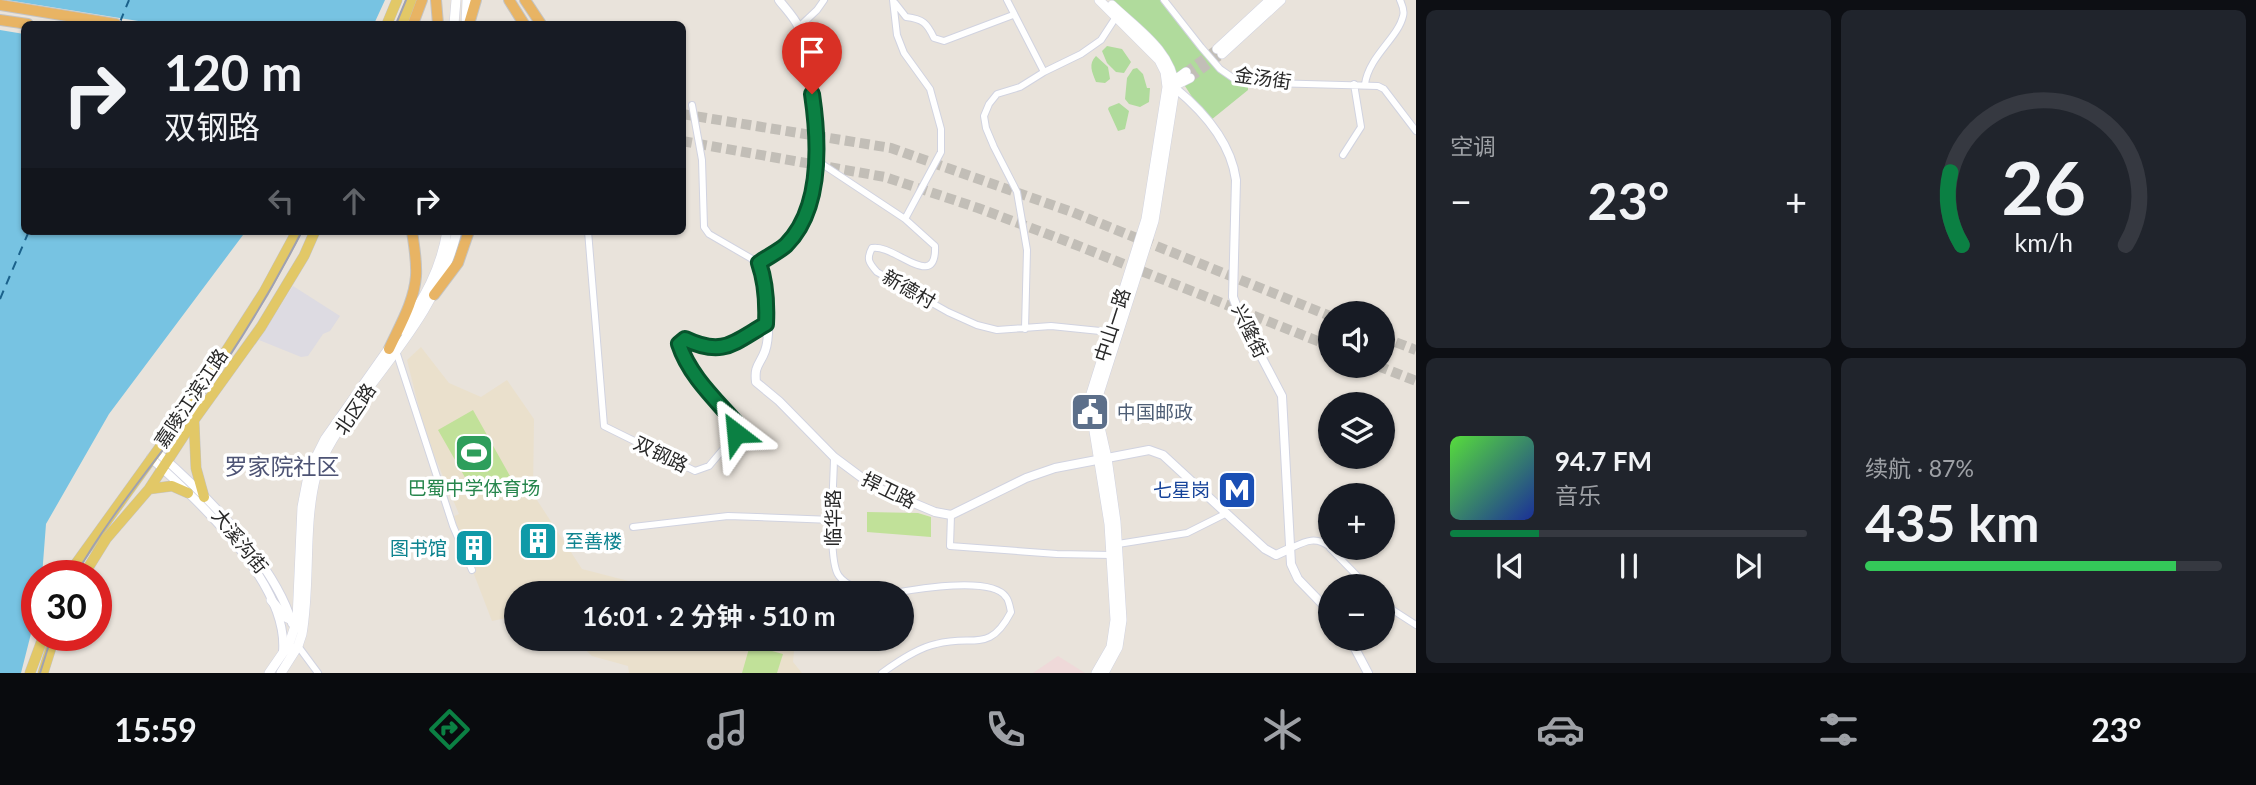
<!DOCTYPE html>
<html lang="zh">
<meta charset="utf-8">
<style>
:root{--surface:#171b24;--page:#20242c;--text:#f1f3f6;--muted:#9ea1a6;--line:#363941;--accent:#0b8043}
body{margin:0;font-family:Lato,"Noto Sans SC",sans-serif;background:var(--page);color:var(--text);height:100vh;display:flex;flex-direction:column;font-size:26px;white-space:nowrap}
*{box-sizing:border-box;margin:0}
p{font-size:23px;color:var(--muted)}
.icon{flex:none;width:38px;height:38px;fill:none;stroke:currentColor;stroke-width:2;stroke-linecap:round;stroke-linejoin:round}
.map{position:relative;flex:1;overflow:hidden}
.sheet{display:flex;flex-direction:column;gap:10px;padding:10px;background:#0d0f14;width:840px}
.sheet>*{flex:none}
.top-card{position:absolute;left:21px;top:21px;width:665px;height:214px;border-radius:10px;box-shadow:0 2px 5px #0004;background:#171b24;color:var(--text);overflow:hidden}
.fabs{position:absolute;left:1318px;top:301px;display:grid;gap:14px}
.fabs a{display:grid;place-items:center;width:77px;height:77px;border-radius:50%;background:var(--surface);box-shadow:0 2px 5px #0004;font-size:35px}
.speed{position:absolute;left:21px;top:560px;display:flex;gap:14px;font-size:35px;font-weight:700;text-align:center}
.speed>*{display:grid;place-content:center;width:91px;height:91px;border-radius:50%;background:var(--surface);box-shadow:0 2px 5px #0004;line-height:1}
.speed .limit{border:10px solid #d22;background:#fff;color:#111}
.pin{position:absolute;display:grid;place-items:center;width:60px;height:60px;color:#fff;margin:-72px -30px;border-radius:50% 50% 50% 0;rotate:-45deg;box-shadow:0 0 7px #0007}
.pin .icon{rotate:45deg}
.me{position:absolute;width:77px;margin:-38px;rotate:331deg;stroke-linejoin:round;filter:drop-shadow(0 0 5px #0008)}
.turn{display:flex;align-items:center;gap:24px;height:147px;padding:0 28px;font-size:32px}
.turn .icon{width:91px;height:91px;stroke-width:2.5}
.turn b{display:block;font-size:49px;line-height:60px}
.lanes{display:flex;align-items:center;height:66px;padding:0 28px;background:#0003;justify-content:center;gap:35px;direction:ltr}
.lanes .off{opacity:.35}
.big{font-size:52px;font-weight:700;line-height:1.1}
.sheet .card{flex:1;display:flex;flex-direction:column;justify-content:center;gap:10px;min-width:0;padding:0 24px;border-radius:10px;background:var(--page)}
.sheet .dial{align-items:center;gap:0}
.dial svg{height:182px;overflow:visible;fill:none;stroke:var(--line);stroke-width:7;stroke-linecap:round;text-anchor:middle}
.dial text{fill:var(--text);stroke:none}
.song{display:flex;align-items:center;gap:21px}
.cover{width:84px;height:84px;border-radius:10px;background:linear-gradient(135deg,hsl(110 70% 55%),hsl(230 70% 35%))}
.played{height:7px;border-radius:4px;background:linear-gradient(90deg,var(--accent) 25%,var(--line) 25%)}
.keys{display:flex;justify-content:space-around;direction:ltr}
.heat{display:flex;justify-content:space-between;align-items:center;font-size:38px;direction:ltr}
.charge{height:10px;border-radius:5px;background:linear-gradient(90deg,#34c759 87%,var(--line) 0)}
.sheet .tiles{flex:1;display:grid;gap:10px;grid-template-columns:repeat(2,1fr)}
.trip{position:absolute;left:504px;top:581px;width:410px;height:70px;border-radius:35px;background:var(--surface);box-shadow:0 2px 5px #0004;font-weight:700;line-height:70px;text-align:center}
.tabs{display:flex;height:112px;justify-content:space-around;align-items:center;background:#090b0e;color:var(--muted)}
.tabs .icon{width:49px;height:49px}
.tabs .active{color:var(--accent)}
.tabs b{font-size:32px;color:var(--text)}
main{display:flex;flex:1;min-height:0}
.map>svg:first-child{display:block}
</style>
<main>
<div class="map">
<svg width="1416" height="673" viewBox="0 0 1416 673">
<rect width="100%" height="100%" fill="#e9e3db"/>
<path fill="#dddbe2" d="M 293,286 L 340,316 L 330,331 L 323,334 L 308,356 L 301,357 L 259,340 Z"/>
<path fill="#eae0cc" d="M 421,347 L 449,383 L 481,397 L 507,380 L 534,419 L 533,494 L 582,569 L 675,593 L 516,593 L 516,616 L 492,621 L 452,517 L 459,514 L 426,436 L 407,360 Z
M 574,639 L 795,639 L 793,662 L 802,673 L 629,673 L 628,666 L 592,656 Z"/>
<path fill="#efd9d9" d="M 1058,656 L 1085,673 L 1033,673 Z"/>
<path fill="#b0db9c" d="M 1111,0 L 1160,0 L 1218,71 L 1233,81 L 1248,85 L 1248,90 L 1211,120 L 1194,100 L 1165,55 Z
M 1107,46 L 1122,49 L 1131,62 L 1124,73 L 1116,72 L 1107,63 L 1102,51 Z
M 1096,56 L 1108,67 L 1110,79 L 1105,83 L 1096,82 C 1092,72 1088,64 1096,56 Z
M 1137,68 L 1143,74 L 1147,88 L 1150,88 L 1149,102 L 1140,107 L 1129,104 L 1125,99 L 1127,78 L 1133,69 Z
M 1119,103 L 1129,111 L 1125,129 L 1118,131 L 1108,109 L 1109,107 Z"/>
<path fill="#c1e199" d="M 473,410 L 510,476 L 475,495 L 438,430 Z
M 867,512 L 918,513 L 931,517 L 931,537 L 867,532 Z
M 750,645 L 783,654 L 777,673 L 742,673 Z"/>
<path fill="#77c3e2" d="M 0,0 L 385,0 L 374,24 L 24,24 L 24,231 L 246,231 L 109,414 L 46,524 L 42,576 L 37,576 L 37,610 L 21,673 L 0,673 Z"/>
<path fill="#e9e3db" d="M 0,0 L 7,0 L 157,24 L 24,24 L 24,34 L 0,30 Z"/>
<g fill="none" stroke-linecap="round" stroke-linejoin="round">
<path stroke="#1a618b" stroke-width="2" stroke-dasharray="9 7" stroke-linecap="butt" d="M 120,22 L 129,0
M 0,299 L 29,231"/>
<path stroke="#c2beb7" stroke-width="9" stroke-dasharray="9 4.5" stroke-linecap="butt" d="M 1186,72 L 1217,49
M 1190,78 L 1222,54"/>
<path stroke="#c2beb7" stroke-width="10" stroke-dasharray="10 5" stroke-linecap="butt" d="M 682,114 L 891,148 L 1072,212 L 1330,316
M 682,141 L 885,177 L 978,208 L 1066,241 L 1330,346
M 1382,337 L 1416,350
M 1378,366 L 1416,381"/>
<g stroke="#d1d3e0" stroke-width="8">
<path id="minor" d="M 893,0 L 897,35 L 904,53 L 930,89 L 941,129 L 941,152 L 905,219
M 1007,0 L 1044,72
M 1164,0 L 1201,47 L 1220,69 L 1233,78 L 1270,83 L 1378,86 L 1384,89 L 1416,131
M 895,3 L 906,17 C 923,19 927,23 934,38 L 944,41 L 1013,15
M 799,27 L 817,10 L 824,0
M 1365,84 C 1369,56 1398,38 1403,16 C 1405,10 1402,5 1400,0
M 692,105 L 702,160 L 704,227 L 709,234 L 759,263
M 1343,155 L 1361,127 L 1354,84
M 816,160 L 905,219 L 935,246 C 937,293 893,243 872,248 C 866,259 869,263 877,272 L 948,312 L 977,325 L 997,330 L 1051,326 L 1110,332
M 588,231 L 604,426 L 695,471 L 709,466 L 736,434 L 736,423 L 695,376 L 679,344 L 685,339 C 723,358 733,343 767,324
M 1025,329 L 1027,250 L 1017,192 L 994,147 L 986,128 L 984,116 L 989,104 L 997,94 L 1020,87 L 1044,72 L 1081,54 L 1101,40 L 1116,17
M 396,351 L 453,526 L 472,570
M 834,457 C 834,480 827,561 839,576 C 848,588 865,590 878,593
M 951,515 L 950,546 L 1057,554 L 1112,555
M 633,527 L 728,516 L 833,520
M 1118,544 L 1187,533 L 1225,514
M 1330,548 L 1367,586
M 1289,549 C 1304,542 1315,535 1330,547
M 1382,603 L 1416,625
M 298,646 L 318,673
M 882,673 C 897,662 917,648 936,644 C 974,634 989,654 1011,612 C 1010,608 1009,600 1006,597 C 992,576 916,589 894,593"/>
</g>
<g stroke="#d1d3e0" stroke-width="10">
<path id="tertiary" d="M 779,0 C 785,8 794,17 798,26 C 804,37 805,51 807,63 C 815,107 826,183 802,223 C 791,241 776,251 759,263 C 766,282 772,332 765,351 C 760,365 754,365 756,382 L 779,401 L 834,457 L 873,486 L 935,512 L 951,515 L 1026,478 L 1055,468 L 1149,450 L 1163,455 L 1265,549 L 1276,555 L 1289,549
M 1175,88 C 1203,111 1231,143 1236,180 L 1233,297 L 1241,318 L 1282,396 L 1291,564 L 1298,579 L 1330,612
M 157,452 C 204,493 274,562 292,623
M 151,458 C 198,501 289,583 283,652
M 1350,639 L 1368,673"/>
</g>
<g stroke="#d1d3e0" stroke-width="10">
<path id="secondary" d="M 454,24 L 456,0
M 466,24 L 467,0
M 1217,49 L 1270,0
M 1222,54 L 1281,0
M 1171,83 L 1186,72
M 1172,87 L 1190,78
M 402,330 C 424,299 441,269 447,231
M 364,394 C 404,341 441,297 457,231
M 271,600 L 285,617 L 294,621 L 301,617
M 269,673 L 289,644 L 297,620 L 302,507 L 309,471 L 325,439 L 392,344
M 281,673 L 298,646 L 302,634 C 311,582 303,527 316,476 C 323,451 341,426 356,405
M 1096,673 L 1111,647 L 1115,620 L 1109,524 L 1089,400 L 1146,219 L 1167,87 L 1165,72 L 1159,60 L 1099,0
M 1104,673 L 1118,647 L 1122,620 L 1116,522 L 1107,458 L 1097,414 L 1097,400 L 1154,221 L 1175,88 C 1172,51 1137,29 1112,5"/>
</g>
<g stroke="#c3c3c3" stroke-width="11">
<path id="primary" d="M 387,24 L 397,0
M 402,24 L 411,0
M 194,422 L 196,468 L 204,497
M 149,489 L 172,486 L 188,493
M 67,576 L 201,390 L 264,292 L 297,231
M 83,576 L 106,539 L 149,489 L 194,420 L 261,327 L 304,256 L 315,231
M 30,673 L 44,635
M 43,673 L 55,635"/>
</g>
<g stroke="#c3c3c3" stroke-width="12">
<path id="trunk" d="M 436,0 L 438,24
M 509,0 L 524,24
M 525,0 L 541,24
M 0,5 L 116,24
M 0,20 L 28,24
M 413,24 L 422,0
M 469,24 L 476,0
M 434,295 L 458,263 L 469,231
M 389,349 C 400,325 414,302 416,276 C 417,261 414,246 412,231"/>
</g>
<use href="#minor" stroke="#fff" stroke-width="6"/>
<use href="#tertiary" stroke="#fff" stroke-width="8"/>
<use href="#secondary" stroke="#fff" stroke-width="9"/>
<use href="#primary" stroke="#e2c867" stroke-width="10"/>
<use href="#trunk" stroke="#e8b464" stroke-width="10"/>
<path stroke="#9fa1b1" stroke-width="2" d="M 396,24 L 406,0
M 75,576 C 110,514 158,459 199,401 C 237,347 272,290 302,231
M 40,673 L 52,635"/>
</g>
<g fill="none" stroke-linecap="round" stroke-linejoin="round">
<g stroke="#07532c" stroke-width="18">
<path id="route" d="M 736,433 L 736,423 C 715,399 689,375 679,344 L 685,339 C 723,357 733,343 766,324 C 767,303 766,283 759,263 C 767,257 778,252 786,245 C 823,208 819,141 812,94"/>
</g>
<use href="#route" stroke="#0b8043" stroke-width="12"/>
</g>
<defs>
<g id="civic-square" transform="scale(2.0125)"><rect x="-9" y="-9" width="18" height="18" rx="4" fill="#5c6f8a" stroke="#fff"/><path d="M-.6-6.5H3V-4.5H.6V-3L4-1V1h2V6H-6V1h2V-1L-.6-3ZM-1.2 2.5V6h2.4V2.5Z" fill="#fff"/></g>
<g id="stadium-square" transform="scale(2.0125)"><rect x="-9" y="-9" width="18" height="18" rx="4" fill="#2e9e5b" stroke="#fff"/><path d="M0-5a6.5 5 0 1 0 0 10a6.5 5 0 1 0 0-10ZM-3.5-1.8h7v3.6h-7Z" fill="#fff"/></g>
<g id="metro-square" transform="scale(2.0125)"><rect x="-9" y="-9" width="18" height="18" rx="4" fill="#1a4fb4" stroke="#fff"/><path d="M-5.5 5V-5H-3L0 0L3-5H5.5V5H3V-.5L0 4L-3-.5V5Z" fill="#fff"/></g>
<g id="building-square" transform="scale(2.0125)"><rect x="-9" y="-9" width="18" height="18" rx="4" fill="#0f9aa8" stroke="#fff"/><path d="M-4-6H4V6H1V3H-1V6H-4ZM-2.5-4.3h1.7v1.8h-1.7ZM.8-4.3h1.7v1.8H.8ZM-2.5-1h1.7V.8h-1.7ZM.8-1h1.7V.8H.8Z" fill="#fff"/></g>
</defs>
<g fill-rule="evenodd">
<use href="#civic-square" x="1090" y="412"/>
<use href="#stadium-square" x="474" y="453"/>
<use href="#metro-square" x="1237" y="490"/>
<use href="#building-square" x="538" y="541"/>
<use href="#building-square" x="474" y="548"/>
</g>
<g text-anchor="middle" stroke-width="7" stroke-linejoin="round" paint-order="stroke">
<g font-size="19" fill="#282828" stroke="#fff">
<text transform="translate(1263 78) rotate(8)" y="7">金汤街</text>
<text transform="translate(909 289) rotate(30)" y="7">新德村</text>
<text transform="translate(1112 325) rotate(-72)" y="7">中山一路</text>
<text transform="translate(1250 331) rotate(64)" y="7">兴隆街</text>
<text transform="translate(191 398) rotate(-56)" y="7">嘉陵江滨江路</text>
<text transform="translate(355 409) rotate(-56)" y="7">北区路</text>
<text transform="translate(661 454) rotate(26)" y="7">双钢路</text>
<text transform="translate(889 490) rotate(26)" y="7">捍卫路</text>
<text transform="translate(833 518) rotate(-90)" y="7">临华路</text>
<text transform="translate(240 541) rotate(51)" y="7">大溪沟街</text>
</g>
<g font-size="19" fill="#4e5e75" stroke="#fff" text-anchor="start">
<text x="1117" y="419">中国邮政</text>
</g>
<g font-size="19" fill="#27864d" stroke="#fff">
<text x="474" y="495">巴蜀中学体育场</text>
</g>
<g font-size="19" fill="#164399" stroke="#fff" text-anchor="end">
<text x="1210" y="497">七星岗</text>
</g>
<g font-size="19" fill="#0d838f" stroke="#fff" text-anchor="start">
<text x="565" y="548">至善楼</text>
<text x="447" y="555" text-anchor="end">图书馆</text>
</g>
<g font-size="23" fill="#4d5374" stroke="#fff">
<text x="282" y="475">罗家院社区</text>
</g>
</g>
</svg>
<div class="fabs">
<a><svg class="icon" aria-label="sound" viewBox="0 0 24 24"><path d="M4 9h4l5-4v14l-5-4H4zM17 9q2 3 0 6"/></svg></a>
<a><svg class="icon" aria-label="layers" viewBox="0 0 24 24"><path d="M12 4l9 5-9 5-9-5zM3 14l9 5 9-5"/></svg></a>
<a>+</a>
<a>−</a>
</div>
<div class="speed"><div class="limit">30</div></div>
<div class="pin" style="left:812px;top:94px;background:#d93025"><svg class="icon" aria-label="arrive" viewBox="0 0 24 24"><path d="M6 21V4h12l-3 4 3 4H6"/></svg></div>
<svg class="me" style="left:736px;top:433px" viewBox="-20 -20 40 40"><path d="M0-17L14 15 0 8-14 15z" fill="#0b8043" stroke="#fff" stroke-width="4"/></svg>
<div class="trip">16:01 · 2 分钟 · 510 m</div>
<div class="top-card">
<div class="turn"><svg class="icon" aria-label="right" viewBox="0 0 24 24"><path d="M7 20v-9h11M14 6l5 5-5 5"/></svg><div><b>120 m</b>双钢路</div></div>
<div class="lanes"><svg class="icon off" aria-label="left" viewBox="0 0 24 24"><path d="M17 20v-9H6M10 6l-5 5 5 5"/></svg><svg class="icon off" aria-label="ahead" viewBox="0 0 24 24"><path d="M12 20V5M6 11l6-6 6 6"/></svg><svg class="icon" aria-label="right" viewBox="0 0 24 24"><path d="M7 20v-9h11M14 6l5 5-5 5"/></svg></div>
</div>
</div>
<section class="sheet">
<div class="tiles">
<div class="card"><p>空调</p>
<div class="heat"><a>−</a><b class="big">23°</b><a>+</a></div>
</div>
<div class="card dial"><svg viewBox="0 0 100 80">
<path d="M14 69A42 42 0 1 1 86 69"/>
<path d="M14 69A42 42 0 0 1 9 37" stroke="#0b8043"/>
<text x="50" y="56" font-size="32" font-weight="700">26</text>
<text x="50" y="72" font-size="11">km/h</text>
</svg></div>
<div class="card">
<div class="song"><i class="cover"></i><div><b>94.7 FM</b><p>音乐</p></div></div>
<div class="played"></div>
<div class="keys"><svg class="icon" aria-label="previous" viewBox="0 0 24 24"><path d="M18 5L8 12l10 7zM5 5v14"/></svg><svg class="icon" aria-label="pause" viewBox="0 0 24 24"><path d="M8 5v14M16 5v14"/></svg><svg class="icon" aria-label="next" viewBox="0 0 24 24"><path d="M6 5l10 7-10 7zM19 5v14"/></svg></div>
</div>
<div class="card"><p>续航 · 87%</p><b class="big">435 km</b><div class="charge"></div></div>
</div>
</section>
</main>
<nav class="tabs">
<b>15:59</b>
<svg class="icon active" aria-label="directions" viewBox="0 0 24 24"><path d="M12 3l9 9-9 9-9-9zM9 14v-3h6M13 9l2 2-2 2"/></svg>
<svg class="icon" aria-label="music" viewBox="0 0 24 24"><path d="M9 18V5l10-2v13"/><circle cx="6" cy="18" r="3"/><circle cx="16" cy="16" r="3"/></svg>
<svg class="icon" aria-label="phone" viewBox="0 0 24 24"><path d="M5 4h4l2 5-3 2q2 4 5 5l2-3 5 2v4C11 20 4 13 5 4z"/></svg>
<svg class="icon" aria-label="climate" viewBox="0 0 24 24"><path d="M12 3v18M4 7l16 10M4 17L20 7"/></svg>
<svg class="icon" aria-label="car" viewBox="0 0 24 24"><path d="M5 17H2v-5l4-1 3-4h7l3 4 3 1v5h-3M9 17h6M6 11h13"/><circle cx="7" cy="17" r="2"/><circle cx="17" cy="17" r="2"/></svg>
<svg class="icon" aria-label="filters" viewBox="0 0 24 24"><path d="M4 7h16M4 17h16"/><circle cx="9" cy="7" r="2"/><circle cx="15" cy="17" r="2"/></svg>
<b>23°</b>
</nav>
